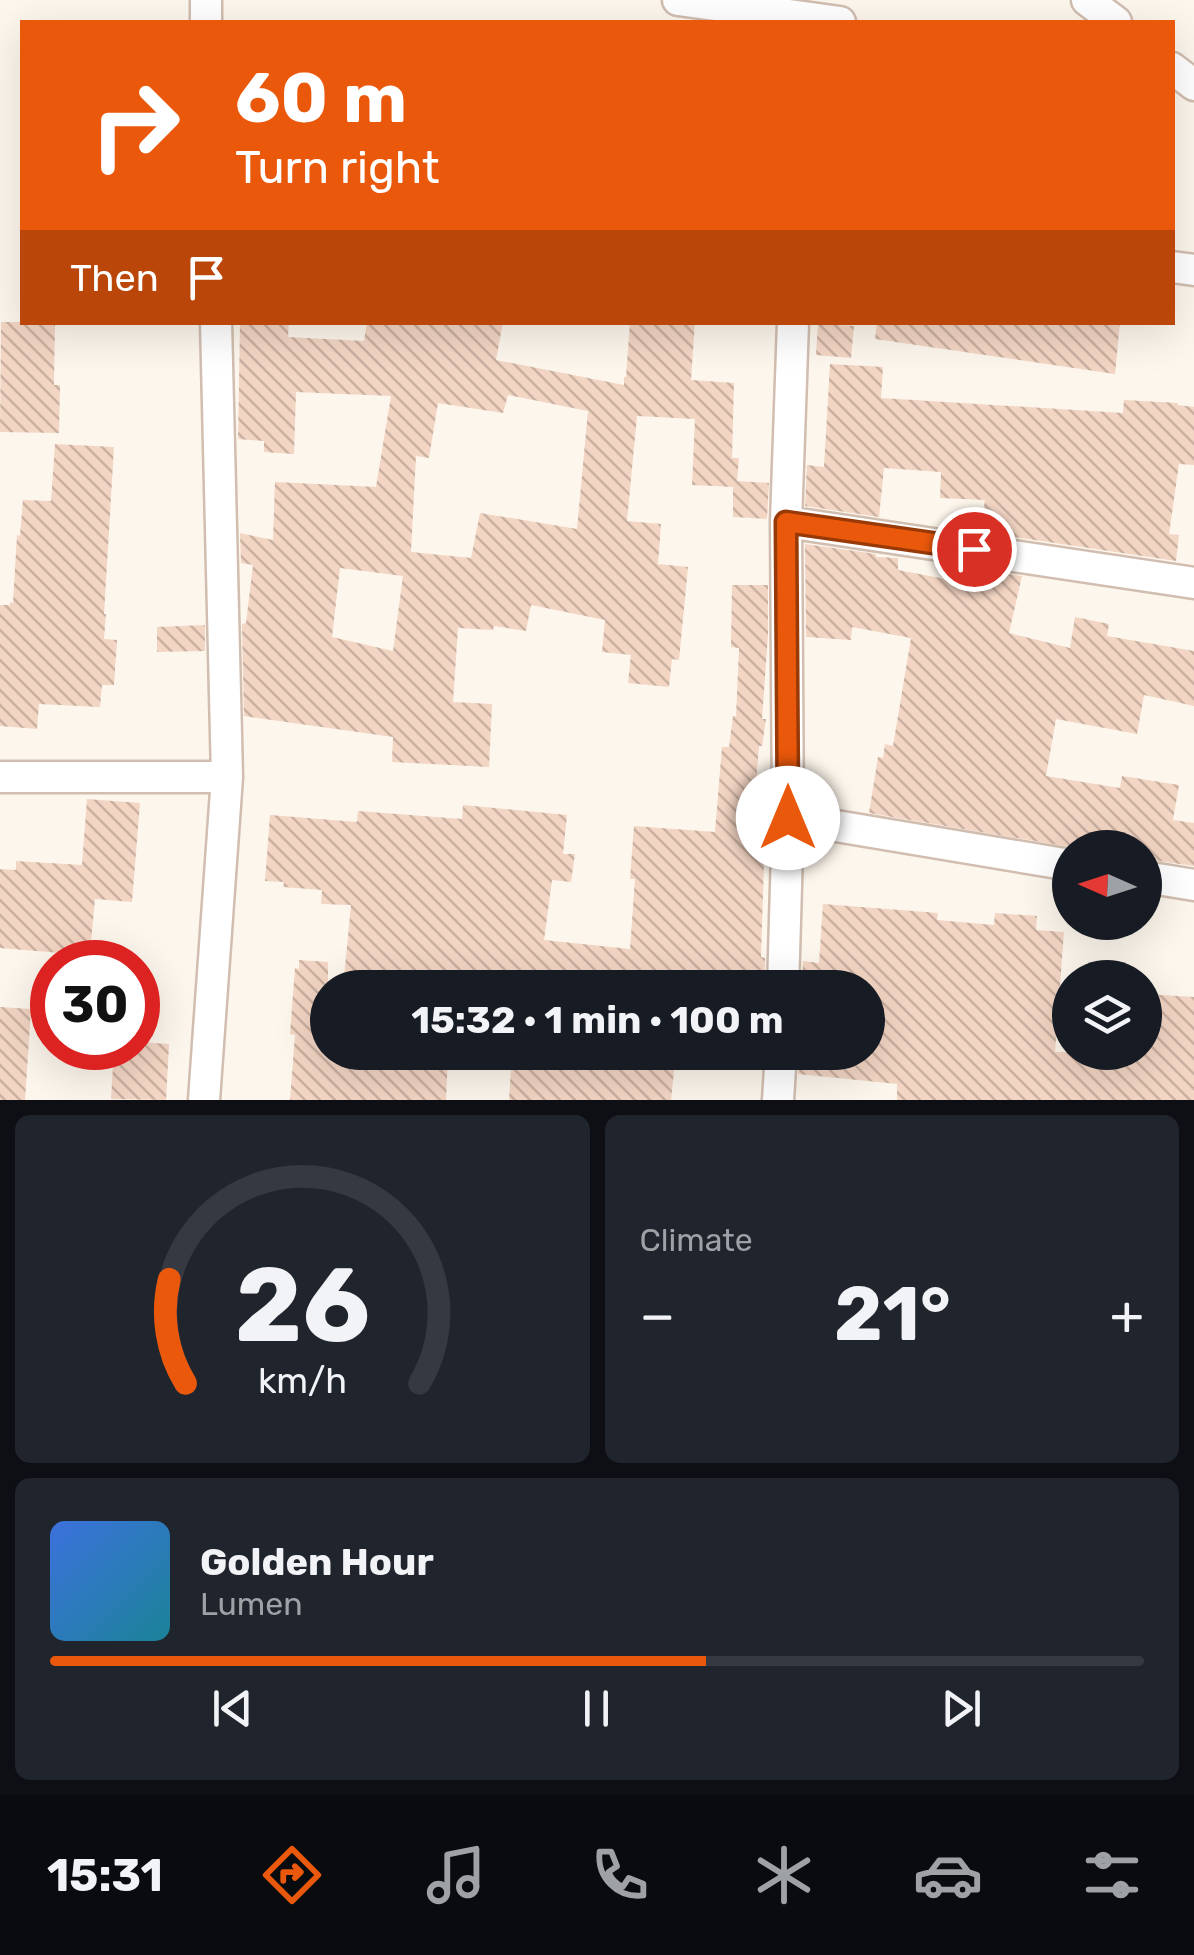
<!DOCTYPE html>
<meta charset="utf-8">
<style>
:root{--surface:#171b24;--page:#20242c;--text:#f1f3f6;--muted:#9ea1a6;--line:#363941;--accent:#ea580c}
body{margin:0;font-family:Rubik,sans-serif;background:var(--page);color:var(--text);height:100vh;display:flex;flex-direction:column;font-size:38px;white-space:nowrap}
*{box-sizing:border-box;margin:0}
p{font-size:32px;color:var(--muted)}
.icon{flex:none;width:55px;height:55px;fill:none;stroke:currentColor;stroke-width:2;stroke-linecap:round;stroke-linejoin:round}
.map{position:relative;height:1100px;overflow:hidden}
.drawer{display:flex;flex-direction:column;gap:15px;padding:15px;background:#0d0f14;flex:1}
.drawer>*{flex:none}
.guide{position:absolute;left:20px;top:20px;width:1155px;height:305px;border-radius:0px;box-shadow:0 10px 40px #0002;background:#ea580c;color:#fff;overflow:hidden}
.needle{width:65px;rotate:273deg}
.tools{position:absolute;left:1052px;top:830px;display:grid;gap:20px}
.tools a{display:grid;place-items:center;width:110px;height:110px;border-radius:50%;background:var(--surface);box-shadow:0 10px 40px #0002;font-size:50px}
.speed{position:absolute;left:30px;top:940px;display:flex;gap:20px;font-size:50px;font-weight:700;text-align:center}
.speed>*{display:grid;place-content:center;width:130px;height:130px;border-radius:50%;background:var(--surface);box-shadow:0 10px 40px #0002;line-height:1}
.speed .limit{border:15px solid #d22;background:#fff;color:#111}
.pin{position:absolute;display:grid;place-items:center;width:85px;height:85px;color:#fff;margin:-42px;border:5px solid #fff;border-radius:50%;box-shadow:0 2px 10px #0007}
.me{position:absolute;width:110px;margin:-55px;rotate:0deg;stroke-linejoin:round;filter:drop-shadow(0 0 8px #0008)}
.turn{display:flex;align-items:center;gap:35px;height:210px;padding:0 50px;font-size:45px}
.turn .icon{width:130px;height:130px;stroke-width:2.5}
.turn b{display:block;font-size:70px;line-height:85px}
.then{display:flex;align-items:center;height:95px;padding:0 50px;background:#0003;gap:20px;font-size:38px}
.big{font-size:75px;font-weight:700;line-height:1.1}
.drawer .widget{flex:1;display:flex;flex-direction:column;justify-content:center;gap:15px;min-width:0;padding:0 35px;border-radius:15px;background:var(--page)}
.drawer .dial{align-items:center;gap:0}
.dial svg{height:260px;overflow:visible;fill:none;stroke:var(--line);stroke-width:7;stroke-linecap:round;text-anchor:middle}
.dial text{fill:var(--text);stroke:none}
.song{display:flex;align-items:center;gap:30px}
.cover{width:120px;height:120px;border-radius:15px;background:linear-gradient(135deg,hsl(220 70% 55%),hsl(190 70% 35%))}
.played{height:10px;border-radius:5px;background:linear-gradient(90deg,var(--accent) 60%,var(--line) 60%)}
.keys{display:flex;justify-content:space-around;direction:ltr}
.heat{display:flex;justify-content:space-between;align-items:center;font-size:55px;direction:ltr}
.drawer .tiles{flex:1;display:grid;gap:15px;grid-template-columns:1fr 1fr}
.widget:last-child{grid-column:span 2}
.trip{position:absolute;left:310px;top:970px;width:575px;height:100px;border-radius:50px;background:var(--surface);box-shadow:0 10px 40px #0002;font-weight:700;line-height:100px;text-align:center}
.tab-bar{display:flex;height:160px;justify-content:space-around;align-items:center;background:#090b0e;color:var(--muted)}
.tab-bar .icon{width:70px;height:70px}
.tab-bar .selected{color:var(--accent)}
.tab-bar b{font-size:45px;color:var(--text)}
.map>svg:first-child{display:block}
</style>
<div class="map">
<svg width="1194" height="1100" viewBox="0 0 1194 1100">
<defs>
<pattern id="building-back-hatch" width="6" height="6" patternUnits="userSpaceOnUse" patternTransform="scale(2.5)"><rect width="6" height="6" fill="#f3d5c3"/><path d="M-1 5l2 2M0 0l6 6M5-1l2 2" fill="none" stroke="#cab0a1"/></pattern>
</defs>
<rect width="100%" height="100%" fill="#fdf6ec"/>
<path fill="url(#building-back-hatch)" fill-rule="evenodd" d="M 1,322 L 55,322 L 54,385 L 60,385 L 59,433 L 0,432 Z
M 240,322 L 289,322 L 288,337 L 364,341 L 367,322 L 503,322 L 496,360 L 624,385 L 624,377 L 626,377 L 630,322 L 695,322 L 691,380 L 734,383 L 732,458 L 739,458 L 737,481 L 769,483 L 767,519 L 733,517 L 733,487 L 692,485 L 695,419 L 637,416 L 627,521 L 661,524 L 658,564 L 688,567 L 679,660 L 672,659 L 669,687 L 628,683 L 631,655 L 602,652 L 605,620 L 531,605 L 526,631 L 494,626 L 493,630 L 458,628 L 453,702 L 492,704 L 489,767 L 392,762 L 393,737 L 244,716 L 242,624 L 246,623 L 253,565 L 241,563 L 240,533 L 273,540 L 275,482 L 376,487 L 391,396 L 296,392 L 294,454 L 264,452 L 264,441 L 238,439 ZM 508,395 L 588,411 L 577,529 L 480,513 L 471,558 L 411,552 L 416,456 L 429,458 L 438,403 L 503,413 ZM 340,568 L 403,576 L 393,651 L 332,637 Z
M 877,322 L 1120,322 L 1115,374 L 875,339 Z
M 818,324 L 854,326 L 851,358 L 816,355 Z
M 830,364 L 883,367 L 881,398 L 1123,413 L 1124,400 L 1178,403 L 1178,405 L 1194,407 L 1194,465 L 1179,464 L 1169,534 L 1179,535 L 1176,561 L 980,532 L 985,500 L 940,498 L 941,472 L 884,468 L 879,517 L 805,506 L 807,465 L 824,467 Z
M 55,444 L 114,447 L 104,614 L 106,614 L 104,639 L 117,640 L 114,685 L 102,685 L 100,707 L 39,704 L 37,729 L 0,726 L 0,605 L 10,605 L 10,602 L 13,603 L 17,535 L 20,536 L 23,500 L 51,501 Z
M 805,544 L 876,554 L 876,557 L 898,558 L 898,570 L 972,584 L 974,569 L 1022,576 L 1009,633 L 1070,648 L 1075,617 L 1109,624 L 1107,636 L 1194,651 L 1194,706 L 1144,695 L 1137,734 L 1056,719 L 1046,776 L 1120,788 L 1122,776 L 1179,785 L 1173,820 L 1194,823 L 1194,866 L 1145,859 L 1145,848 L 1076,848 L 869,813 L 878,757 L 883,758 L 885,744 L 893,746 L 911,638 L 852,627 L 851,640 L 806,637 Z
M 732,585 L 768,585 L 768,635 L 762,719 L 766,719 L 762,746 L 759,746 L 752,831 L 765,831 L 761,957 L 765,958 L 764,988 L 597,988 L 538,982 L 537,988 L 343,988 L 351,905 L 321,904 L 322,890 L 283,887 L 284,882 L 265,881 L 270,815 L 357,822 L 358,811 L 462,819 L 463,805 L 567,815 L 563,854 L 575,854 L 571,882 L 552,880 L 544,940 L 630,949 L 635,879 L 630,879 L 634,826 L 715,832 L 722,747 L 729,747 L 733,716 L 736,716 L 739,648 L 731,647 Z
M 205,625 L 205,651 L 157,652 L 157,627 Z
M 87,799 L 140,803 L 132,902 L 95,899 L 90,952 L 85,952 L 85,955 L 0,948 L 0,869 L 16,870 L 16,861 L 82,865 Z
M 823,904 L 938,913 L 937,920 L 994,925 L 995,913 L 1037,916 L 1036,930 L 1064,932 L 1055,1052 L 1145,1052 L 1145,994 L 1194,997 L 1194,1100 L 897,1100 L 897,1084 L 798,1074 L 800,1052 L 868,1052 L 868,988 L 802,988 L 803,961 L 819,963 Z
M 299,960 L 328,962 L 328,1052 L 439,1052 L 439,1055 L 448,1056 L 446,1100 L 290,1100 L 295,1035 L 290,1034 L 295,968 L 299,969 Z
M 0,1007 L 31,1009 L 25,1100 L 0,1100 Z
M 138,1042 L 169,1044 L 166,1100 L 111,1099 L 114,1048 L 138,1048 Z
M 512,1052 L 676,1052 L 671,1100 L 509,1100 Z"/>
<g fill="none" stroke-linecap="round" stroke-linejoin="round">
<g stroke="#d1beb0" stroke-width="35">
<path id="minor" d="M 206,0 L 206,22
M 678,0 L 840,22
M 1087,0 L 1116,22
M 1172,68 L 1194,85
M 1172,267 L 1194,270
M 786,522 L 1194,583
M 0,777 L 227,777
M 788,818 L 1070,865
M 1145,877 L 1194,885
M 783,988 L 788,818 L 786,522 L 793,322
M 204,1100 L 227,777 L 216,322
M 778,1100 L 781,1052"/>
</g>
<use href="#minor" stroke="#fff" stroke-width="30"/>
</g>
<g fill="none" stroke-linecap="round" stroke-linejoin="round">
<g stroke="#983908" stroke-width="25">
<path id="route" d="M 788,818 L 786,522 L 974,549"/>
</g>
<use href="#route" stroke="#ea580c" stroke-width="18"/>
</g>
</svg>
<div class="tools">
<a><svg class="needle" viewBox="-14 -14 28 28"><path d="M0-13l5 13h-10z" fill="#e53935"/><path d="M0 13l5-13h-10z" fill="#9ea1a6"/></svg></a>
<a><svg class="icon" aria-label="layers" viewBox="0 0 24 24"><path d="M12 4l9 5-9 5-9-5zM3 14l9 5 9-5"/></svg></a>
</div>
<div class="speed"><div class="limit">30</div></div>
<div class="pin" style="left:974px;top:549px;background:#d93025"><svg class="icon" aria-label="arrive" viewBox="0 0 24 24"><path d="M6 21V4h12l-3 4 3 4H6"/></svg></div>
<svg class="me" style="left:788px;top:818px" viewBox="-20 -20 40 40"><circle r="19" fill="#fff"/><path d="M0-13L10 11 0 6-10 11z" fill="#ea580c"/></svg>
<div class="trip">15:32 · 1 min · 100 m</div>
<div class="guide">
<div class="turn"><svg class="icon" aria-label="right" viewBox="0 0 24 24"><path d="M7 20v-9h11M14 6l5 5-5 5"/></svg><div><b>60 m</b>Turn right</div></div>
<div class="then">Then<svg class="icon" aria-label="arrive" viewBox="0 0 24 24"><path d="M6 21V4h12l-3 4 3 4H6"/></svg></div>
</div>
</div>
<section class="drawer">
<div class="tiles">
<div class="widget dial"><svg viewBox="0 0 100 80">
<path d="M14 69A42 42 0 1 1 86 69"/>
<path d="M14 69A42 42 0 0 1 9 37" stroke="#ea580c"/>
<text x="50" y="56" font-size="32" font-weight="700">26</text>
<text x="50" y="72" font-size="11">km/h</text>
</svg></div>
<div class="widget"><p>Climate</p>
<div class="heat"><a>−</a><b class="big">21°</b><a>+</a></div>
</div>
<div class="widget">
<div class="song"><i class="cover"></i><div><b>Golden Hour</b><p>Lumen</p></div></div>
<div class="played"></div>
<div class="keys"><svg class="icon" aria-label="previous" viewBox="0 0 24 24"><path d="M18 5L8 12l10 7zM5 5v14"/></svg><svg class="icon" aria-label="pause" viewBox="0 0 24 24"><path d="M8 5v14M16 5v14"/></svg><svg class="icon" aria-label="next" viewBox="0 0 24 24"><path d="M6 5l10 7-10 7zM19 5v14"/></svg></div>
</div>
</div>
</section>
<nav class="tab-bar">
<b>15:31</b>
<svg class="icon selected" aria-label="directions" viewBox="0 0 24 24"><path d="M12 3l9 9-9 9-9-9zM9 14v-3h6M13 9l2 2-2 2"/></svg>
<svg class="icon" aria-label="music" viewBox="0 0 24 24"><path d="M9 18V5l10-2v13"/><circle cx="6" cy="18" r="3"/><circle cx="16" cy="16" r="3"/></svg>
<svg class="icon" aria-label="phone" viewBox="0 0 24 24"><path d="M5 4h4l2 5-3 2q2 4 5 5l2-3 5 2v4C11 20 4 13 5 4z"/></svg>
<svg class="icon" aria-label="climate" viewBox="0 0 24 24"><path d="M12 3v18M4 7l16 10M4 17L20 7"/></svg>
<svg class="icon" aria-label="car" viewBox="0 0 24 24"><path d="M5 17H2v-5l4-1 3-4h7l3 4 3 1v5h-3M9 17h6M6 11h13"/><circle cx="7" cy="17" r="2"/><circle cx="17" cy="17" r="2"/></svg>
<svg class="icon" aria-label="filters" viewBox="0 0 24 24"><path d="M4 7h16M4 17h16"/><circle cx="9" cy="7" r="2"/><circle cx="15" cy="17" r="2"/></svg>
</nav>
